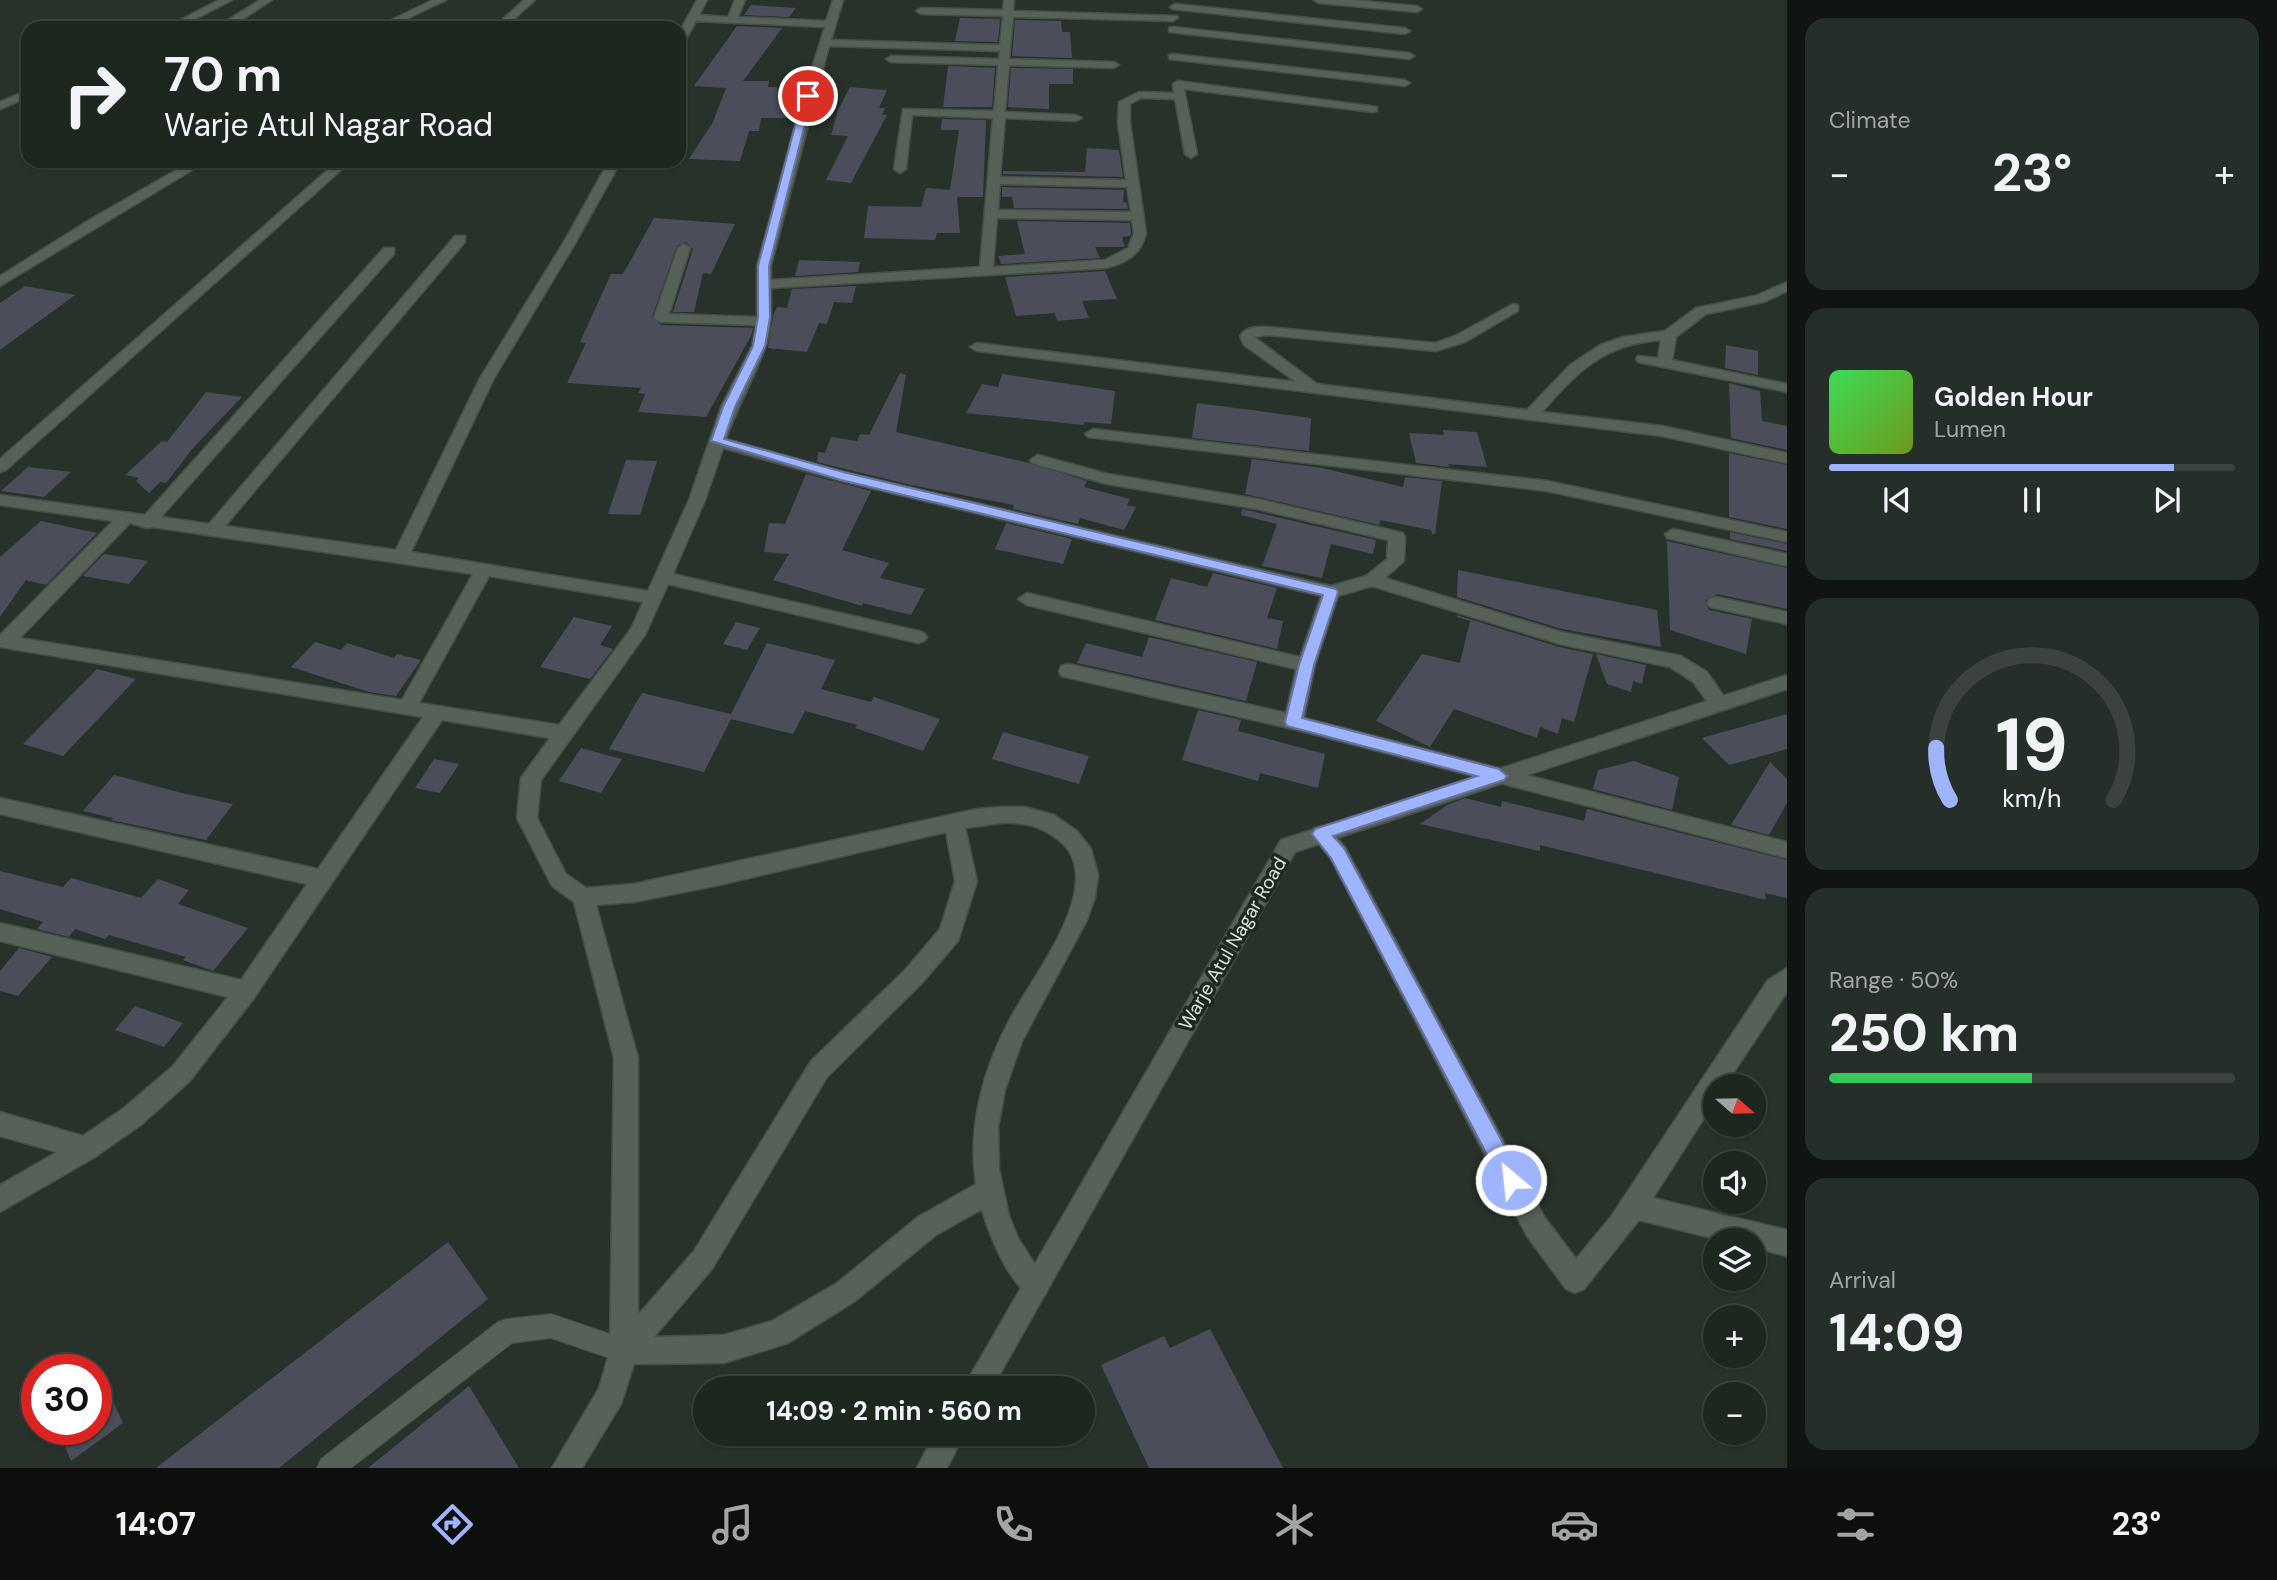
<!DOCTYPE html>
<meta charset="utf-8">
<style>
:root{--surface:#1e2620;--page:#262e29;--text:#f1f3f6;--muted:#a1a5a5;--line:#3c433e;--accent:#9eb4fd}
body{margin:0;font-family:"DM Sans",sans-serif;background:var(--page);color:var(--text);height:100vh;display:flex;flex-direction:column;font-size:26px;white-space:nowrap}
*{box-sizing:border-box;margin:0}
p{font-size:23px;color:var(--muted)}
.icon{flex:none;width:38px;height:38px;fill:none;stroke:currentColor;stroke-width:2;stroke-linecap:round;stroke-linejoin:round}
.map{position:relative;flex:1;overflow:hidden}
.details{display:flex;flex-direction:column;gap:18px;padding:18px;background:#101512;width:490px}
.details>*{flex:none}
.guide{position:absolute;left:21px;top:21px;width:665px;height:147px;border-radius:21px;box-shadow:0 2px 5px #0004,0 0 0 2px var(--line);background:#1e2620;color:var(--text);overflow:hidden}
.needle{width:46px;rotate:110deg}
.tools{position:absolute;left:1703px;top:1074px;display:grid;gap:14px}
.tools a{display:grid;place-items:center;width:63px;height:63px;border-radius:50%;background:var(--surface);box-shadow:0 2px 5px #0004,0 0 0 2px var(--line);font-size:35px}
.speed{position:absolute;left:21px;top:1354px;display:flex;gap:14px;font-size:35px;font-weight:700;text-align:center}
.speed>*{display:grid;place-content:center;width:91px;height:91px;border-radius:50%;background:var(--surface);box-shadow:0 2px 5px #0004,0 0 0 2px var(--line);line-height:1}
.speed .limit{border:10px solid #d22;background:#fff;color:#111}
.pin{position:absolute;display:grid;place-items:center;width:60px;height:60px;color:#fff;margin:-30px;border:4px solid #fff;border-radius:50%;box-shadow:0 2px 7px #0007}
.me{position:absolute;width:77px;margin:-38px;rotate:332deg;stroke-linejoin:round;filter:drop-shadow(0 0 5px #0008)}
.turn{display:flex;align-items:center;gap:24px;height:147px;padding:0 28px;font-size:32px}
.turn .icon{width:91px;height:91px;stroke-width:2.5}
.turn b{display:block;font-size:49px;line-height:60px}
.big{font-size:52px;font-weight:700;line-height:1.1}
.details .widget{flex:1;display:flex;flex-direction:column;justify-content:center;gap:10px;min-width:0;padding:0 24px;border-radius:21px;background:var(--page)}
.details .dial{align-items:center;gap:0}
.dial svg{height:182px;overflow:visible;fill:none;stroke:var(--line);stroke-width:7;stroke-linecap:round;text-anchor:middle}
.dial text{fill:var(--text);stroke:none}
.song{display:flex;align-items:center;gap:21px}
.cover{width:84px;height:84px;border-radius:10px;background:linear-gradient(135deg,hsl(130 70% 55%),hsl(80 70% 35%))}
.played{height:7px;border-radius:4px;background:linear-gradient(90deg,var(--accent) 85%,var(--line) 85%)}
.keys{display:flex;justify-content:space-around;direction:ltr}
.heat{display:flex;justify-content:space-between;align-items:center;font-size:38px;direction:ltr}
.charge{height:10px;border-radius:5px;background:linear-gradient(90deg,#34c759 50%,var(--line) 0)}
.trip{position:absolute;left:693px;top:1376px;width:402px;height:70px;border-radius:35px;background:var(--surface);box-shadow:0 2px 5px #0004,0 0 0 2px var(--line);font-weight:700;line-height:70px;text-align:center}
.tab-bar{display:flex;height:112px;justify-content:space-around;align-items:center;background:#0c0f0d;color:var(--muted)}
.tab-bar .icon{width:49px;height:49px}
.tab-bar .active{color:var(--accent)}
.tab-bar b{font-size:32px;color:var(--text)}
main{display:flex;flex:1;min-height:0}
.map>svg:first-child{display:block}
</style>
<main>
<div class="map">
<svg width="1787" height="1468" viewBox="0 0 1787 1468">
<rect width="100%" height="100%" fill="#28322a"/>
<path fill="#4b4e5a" d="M 751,5 L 796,8 L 789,17 L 744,15 Z
M 960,18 L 1000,19 L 998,42 L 955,41 Z
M 1015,20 L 1061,21 L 1062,32 L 1070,32 L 1072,58 L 1012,56 Z
M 737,26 L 782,28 L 743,81 L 769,81 L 768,87 L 777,87 L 777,92 L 792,92 L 786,118 L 761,118 L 759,131 L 749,131 L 740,161 L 689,159 L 713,122 L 726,88 L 694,86 Z
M 948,66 L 995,68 L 992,107 L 943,107 Z
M 1011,68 L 1073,69 L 1073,84 L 1049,84 L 1049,109 L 1008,107 Z
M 850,87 L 887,90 L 879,108 L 885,108 L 882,115 L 887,115 L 851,183 L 826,180 L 848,136 L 831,135 L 838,110 Z
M 942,119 L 986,120 L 983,197 L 957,197 L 960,233 L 937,233 L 935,240 L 864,238 L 868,206 L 921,207 L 926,188 L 950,190 L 959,130 L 941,130 Z
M 1087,148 L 1119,150 L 1123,177 L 1003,174 L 1003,171 L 1085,172 Z
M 1002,187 L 1124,190 L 1123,202 L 1127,203 L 1128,209 L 1014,208 L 1012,197 L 1002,197 Z
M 654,218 L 735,224 L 711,274 L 703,273 L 694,312 L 673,312 L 693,249 L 685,242 L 677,246 L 652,317 L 661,325 L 753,328 L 751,336 L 706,417 L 638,412 L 645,394 L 638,393 L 641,388 L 567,383 L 586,343 L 580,342 L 611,274 L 623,274 Z
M 1017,221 L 1130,223 L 1131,233 L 1130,236 L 1122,237 L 1125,247 L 1095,247 L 1100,258 L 1001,264 L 998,256 L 1025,254 Z
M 799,260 L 860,262 L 858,272 L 795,276 Z
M 1105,271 L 1117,299 L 1082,301 L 1089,318 L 1057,321 L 1055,313 L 1016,316 L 1005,277 Z
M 25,286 L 75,295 L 0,350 L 0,303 Z
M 856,286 L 852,303 L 834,302 L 827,324 L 819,323 L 807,352 L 768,348 L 773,316 L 777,307 L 787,308 L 792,289 Z
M 1726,345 L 1758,351 L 1758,375 L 1725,368 Z
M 900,373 L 906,375 L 896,432 L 1029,463 L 1087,481 L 1084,487 L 1130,499 L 1127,505 L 1136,507 L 1124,530 L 1080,518 L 1078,524 L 1013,509 L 1014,505 L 911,485 L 817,462 L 818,452 L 825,453 L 831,437 L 857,441 L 860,434 L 869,435 Z
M 1002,374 L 1115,391 L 1111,424 L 1084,422 L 1084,425 L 966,413 L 982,384 L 998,387 Z
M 1729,383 L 1760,391 L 1762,421 L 1787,426 L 1787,450 L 1731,438 Z
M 206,392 L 242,397 L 193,448 L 166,483 L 160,482 L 149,493 L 136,481 L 139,478 L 125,475 L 162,441 L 167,442 Z
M 1197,403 L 1311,418 L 1309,451 L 1192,438 Z
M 1443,430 L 1477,432 L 1487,467 L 1448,464 L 1449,467 L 1416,463 L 1409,433 L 1444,435 Z
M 1729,453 L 1787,465 L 1787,529 L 1729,517 Z
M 1252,459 L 1322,468 L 1403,487 L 1405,477 L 1442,481 L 1435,534 L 1432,534 L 1431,530 L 1380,520 L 1379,525 L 1245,494 Z
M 626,460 L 657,461 L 640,515 L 608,514 Z
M 28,467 L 71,472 L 44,497 L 1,491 Z
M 806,474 L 871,491 L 842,550 L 889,563 L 880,578 L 925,589 L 911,615 L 863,603 L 862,606 L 773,580 L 789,554 L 764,552 L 769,523 L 785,524 Z
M 1242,509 L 1376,540 L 1373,554 L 1331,544 L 1322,578 L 1262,566 L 1277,524 L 1241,515 Z
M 41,521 L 97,533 L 46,585 L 26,580 L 0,617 L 0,557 Z
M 1006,523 L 1072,539 L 1063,564 L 995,549 Z
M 1730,532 L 1787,544 L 1787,551 L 1730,539 Z
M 1667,541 L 1787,568 L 1787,609 L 1717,594 L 1705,601 L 1709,610 L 1752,619 L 1746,654 L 1670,630 Z
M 104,554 L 148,561 L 129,584 L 83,576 Z
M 1458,570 L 1657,610 L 1661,647 L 1562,629 L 1457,597 Z
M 1213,573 L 1277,588 L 1267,618 L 1283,621 L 1277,649 L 1155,620 L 1171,578 L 1207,587 Z
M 1457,615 L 1559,647 L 1593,654 L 1574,722 L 1562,718 L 1558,734 L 1540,727 L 1537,738 L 1454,709 L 1430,747 L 1376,721 L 1422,654 L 1460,663 L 1470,621 L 1457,617 Z
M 574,617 L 612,626 L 600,645 L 613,649 L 590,679 L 540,667 Z
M 736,622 L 760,628 L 747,650 L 723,644 Z
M 1149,637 L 1257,662 L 1246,701 L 1077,663 L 1086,643 L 1142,657 Z
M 315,642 L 341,650 L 347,643 L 394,658 L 397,654 L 421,660 L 396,696 L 369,692 L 291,667 Z
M 767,643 L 835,660 L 821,689 L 871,702 L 874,697 L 940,719 L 923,751 L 855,728 L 857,725 L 805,711 L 793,734 L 731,719 L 704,772 L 609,749 L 642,693 L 731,714 Z
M 1596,654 L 1646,665 L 1642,684 L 1633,681 L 1631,692 L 1607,684 Z
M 97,669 L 136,679 L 63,756 L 23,744 Z
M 1198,710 L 1241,720 L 1238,731 L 1325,754 L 1318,788 L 1260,773 L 1258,781 L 1182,760 Z
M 1787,714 L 1787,749 L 1729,765 L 1702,738 Z
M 1003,732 L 1089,756 L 1079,784 L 992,759 Z
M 581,748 L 622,759 L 601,793 L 559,781 Z
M 434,759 L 459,764 L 440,793 L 415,788 Z
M 1634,761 L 1679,777 L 1672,810 L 1593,789 L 1598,770 Z
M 1770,762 L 1787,779 L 1787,803 L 1769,835 L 1731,825 Z
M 114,775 L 182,793 L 233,804 L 206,840 L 111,820 L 113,818 L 83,811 Z
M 1465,798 L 1501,807 L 1502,801 L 1584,821 L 1587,809 L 1787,860 L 1787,898 L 1765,893 L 1766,900 L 1540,845 L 1540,851 L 1420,824 L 1447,805 Z
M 0,871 L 63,887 L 71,878 L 141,898 L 158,879 L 189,890 L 178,904 L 248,928 L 213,971 L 183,960 L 186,957 L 109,935 L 105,939 L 75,929 L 69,937 L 37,929 L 43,922 L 0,909 Z
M 19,948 L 52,957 L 18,996 L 0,991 L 0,971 Z
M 135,1006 L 183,1023 L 164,1047 L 115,1030 Z
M 448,1242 L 488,1299 L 279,1468 L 156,1468 Z
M 1210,1329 L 1283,1468 L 1149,1468 L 1101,1365 L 1164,1336 L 1170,1348 Z
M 96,1365 L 123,1423 L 71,1461 L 58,1430 L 96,1430 Z
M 469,1386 L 519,1468 L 368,1468 Z"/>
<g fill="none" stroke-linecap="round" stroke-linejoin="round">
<g stroke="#464e47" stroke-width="2">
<path id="service" d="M 551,1314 L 633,1342 L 636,1351 L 633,1360 L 624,1363 L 551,1338 L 512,1343 L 351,1468 L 317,1468 L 321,1459 L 498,1322 L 507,1319 Z"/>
</g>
<g stroke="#464e47" stroke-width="3">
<path id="minor" d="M 260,0 L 272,0 L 238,22 L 250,28 L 236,28 L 225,22 Z
M 433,0 L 446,0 L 388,28 L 375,28 Z
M 524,0 L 535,0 L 504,28 L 493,28 Z
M 697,0 L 707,0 L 699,15 L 728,17 L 735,0 L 745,0 L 738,17 L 826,21 L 833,0 L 843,0 L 831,40 L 1000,45 L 1003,16 L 921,14 L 916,11 L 921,8 L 1003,10 L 1004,0 L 1014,0 L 1013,11 L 1177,16 L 1178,18 L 1173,21 L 1013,17 L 1009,59 L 1114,62 L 1119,65 L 1114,68 L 1009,65 L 1005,112 L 1076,115 L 1082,118 L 1076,121 L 1005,118 L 1000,177 L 1126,180 L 1118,123 L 1119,102 L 1139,92 L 1174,93 L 1173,84 L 1178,81 L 1377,107 L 1377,111 L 1373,112 L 1184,89 L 1197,154 L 1191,158 L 1185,154 L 1175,99 L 1141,98 L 1130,104 L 1130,123 L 1146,233 C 1141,255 1126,263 1106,268 L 771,288 C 771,307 772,329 765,348 C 754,379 737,407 726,439 L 844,472 L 1331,586 L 1366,576 L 1387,559 L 1388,540 L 1257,509 L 1107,484 L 1032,463 L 1030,460 L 1038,455 L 1108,474 L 1257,499 L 1403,533 L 1405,537 L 1404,561 L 1385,578 L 1561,632 L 1681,656 L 1707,672 L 1729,704 L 1727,709 L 1713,709 L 1693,682 L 1670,667 L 1560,644 L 1372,586 L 1338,596 L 1315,665 L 1304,718 L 1787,842 L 1787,858 L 1293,729 L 1061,676 L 1059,671 L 1061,666 L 1068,664 L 1286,713 L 1296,669 L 1027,605 L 1018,599 L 1027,593 L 1300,657 L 1321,596 L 841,481 L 723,448 L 705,500 L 673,574 L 918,631 L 924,633 L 927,637 L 924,641 L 918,643 L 668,584 L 645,635 L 541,780 L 537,818 L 566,874 L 586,888 L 634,884 L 977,809 L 1001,807 L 1025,807 L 1054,815 L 1077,831 L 1091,849 L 1098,875 L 1095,897 L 1087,920 L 1022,1041 L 1005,1090 L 998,1127 L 999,1169 L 1009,1216 L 1018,1238 L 1049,1286 L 1045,1295 L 1036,1299 C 1010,1288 989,1235 982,1209 L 936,1235 L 855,1301 L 788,1343 L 724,1363 L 634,1364 L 621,1404 L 582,1468 L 552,1468 L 599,1388 L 610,1351 L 614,1058 L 574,902 L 552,886 L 517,818 L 521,778 L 550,738 L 442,720 L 254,998 L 189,1082 L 142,1124 L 95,1157 L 0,1212 L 0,1185 L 57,1152 L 0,1136 L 0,1112 L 83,1136 L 124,1108 L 173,1066 L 228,997 L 0,941 L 0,923 L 241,980 L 307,884 L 0,814 L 0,798 L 318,869 L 423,717 L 0,647 L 0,635 L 113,521 L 0,505 L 0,495 L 145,515 L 384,248 L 394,248 L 394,254 L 161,517 L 209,524 L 455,236 L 465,236 L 465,242 L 225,526 L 396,550 L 480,378 L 565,240 L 609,161 L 621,161 L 577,240 L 494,378 L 411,552 L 648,591 L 689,500 L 721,407 L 752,346 L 756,325 L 661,322 L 654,318 L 678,248 L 684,244 L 690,248 L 669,314 L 757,317 L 757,266 L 803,96 L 825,27 L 696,21 L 684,43 L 679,46 L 679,33 ZM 829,46 L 1000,51 L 999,59 L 891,56 L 886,59 L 891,62 L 998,65 L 994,111 L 903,109 L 894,169 L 900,173 L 906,169 L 912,115 L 993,118 L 980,267 L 771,280 L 771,266 ZM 1000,184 L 1127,187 L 1131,212 L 998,210 ZM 997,218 L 1132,220 L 1134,233 L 1128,248 L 1105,260 L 993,267 ZM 130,523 L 147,528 L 153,527 L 473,574 L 402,700 L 20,638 ZM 489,576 L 643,602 L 631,629 L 559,725 L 419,703 ZM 1001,823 C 1025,822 1042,826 1061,842 C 1105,881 1041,966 1018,1005 C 1009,1020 1001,1036 994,1053 C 977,1096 969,1138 976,1184 L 918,1217 L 837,1283 L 772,1321 L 724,1335 L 654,1337 L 712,1269 L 827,1077 L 922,983 L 958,941 L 977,881 L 965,828 ZM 946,832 L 955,881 L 940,929 L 906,969 L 811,1061 L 694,1251 L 638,1315 L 638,1058 L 596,905 L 634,902 L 719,885 Z
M 1314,0 L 1351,0 L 1417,6 L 1422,9 L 1417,12 L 1319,3 Z
M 1175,4 L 1405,28 L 1410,31 L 1405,34 L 1172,9 L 1170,7 Z
M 1173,27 L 1409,53 L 1414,56 L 1409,59 L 1169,32 L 1169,28 Z
M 1173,54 L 1405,80 L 1410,83 L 1405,86 L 1169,59 L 1169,55 Z
M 192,161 L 207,161 L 0,286 L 0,276 L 91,219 Z
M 338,161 L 351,161 L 6,470 L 0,472 L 0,459 Z
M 1787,282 L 1787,291 L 1764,302 L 1706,314 L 1676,337 L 1672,360 L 1787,384 L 1787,392 L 1638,362 L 1636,359 L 1638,356 L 1658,358 L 1661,340 C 1604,344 1578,371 1542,412 L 1662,426 L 1787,453 L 1787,463 L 1662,436 L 977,351 L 970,347 L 977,343 L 1296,382 L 1244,345 L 1240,336 C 1247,326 1255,327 1267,327 L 1435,343 L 1455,336 L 1513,304 L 1518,305 L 1518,311 L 1465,342 L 1436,351 L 1267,335 L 1254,337 L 1317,384 L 1527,410 L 1570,365 L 1600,345 L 1623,337 L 1665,331 L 1696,308 L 1755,296 Z
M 1093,429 L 1547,481 L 1787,532 L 1787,542 L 1547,491 L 1088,437 L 1085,434 Z
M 1673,529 L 1787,554 L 1787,566 L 1667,538 L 1665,534 Z
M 1716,597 L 1787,612 L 1787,624 L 1710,607 L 1707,603 L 1710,599 Z
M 1321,826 L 1328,828 L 1345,847 L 1545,1218 L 1576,1259 L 1610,1218 L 1768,980 L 1787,968 L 1787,992 L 1724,1087 L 1715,1087 L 1715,1101 L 1653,1198 L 1787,1230 L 1787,1256 L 1754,1248 L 1754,1241 L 1725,1241 L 1639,1220 L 1584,1289 L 1575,1293 L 1566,1289 L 1527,1236 L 1331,859 L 1311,834 L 1314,828 Z"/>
</g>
<g stroke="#464e47" stroke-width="3">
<path id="tertiary" d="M 219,0 L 232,0 L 178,28 L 165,28 Z
M 28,90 L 28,97 L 0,109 L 0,102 Z
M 1787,675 L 1787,689 L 1295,852 L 992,1388 L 963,1388 L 1281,840 Z
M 935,1433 L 965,1433 L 947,1468 L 917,1468 Z"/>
</g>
<use href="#service" fill="#576158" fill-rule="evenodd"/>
<use href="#minor" fill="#576158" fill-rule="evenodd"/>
<use href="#tertiary" fill="#576158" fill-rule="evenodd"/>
</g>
<path fill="#9eb4fd" stroke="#6775a4" stroke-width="2" d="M 808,94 L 812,96 L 769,266 L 770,317 L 765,346 L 735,407 L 724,439 L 843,472 L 1336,589 L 1338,592 L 1314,665 L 1302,718 L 1499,769 L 1507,776 L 1504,780 L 1333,836 L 1344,848 L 1519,1173 L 1522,1180 L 1519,1187 L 1511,1190 L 1504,1187 L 1331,858 L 1312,834 L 1315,829 L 1477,776 L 1287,726 L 1285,722 L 1299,665 L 1323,595 L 841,480 L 711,441 L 723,407 L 753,346 L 758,317 L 758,266 L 803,96 Z"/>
<g text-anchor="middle" stroke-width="7" stroke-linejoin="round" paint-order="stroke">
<g font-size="19" fill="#dbe1dc" stroke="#1f2820">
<text transform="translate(1232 943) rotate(-60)" y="7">Warje Atul Nagar Road</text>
</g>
</g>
</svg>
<div class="tools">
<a><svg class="needle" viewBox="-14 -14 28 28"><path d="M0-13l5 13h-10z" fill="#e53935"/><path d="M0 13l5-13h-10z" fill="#a1a5a5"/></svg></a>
<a><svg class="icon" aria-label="sound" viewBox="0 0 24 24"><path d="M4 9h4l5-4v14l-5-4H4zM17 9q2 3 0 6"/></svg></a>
<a><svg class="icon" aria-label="layers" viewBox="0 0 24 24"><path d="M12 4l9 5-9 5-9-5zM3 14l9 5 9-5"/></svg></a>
<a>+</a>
<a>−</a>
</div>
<div class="speed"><div class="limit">30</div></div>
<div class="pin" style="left:808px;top:96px;background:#d93025"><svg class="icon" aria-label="arrive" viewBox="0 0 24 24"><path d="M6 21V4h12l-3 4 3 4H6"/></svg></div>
<svg class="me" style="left:1511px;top:1180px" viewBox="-20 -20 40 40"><circle r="17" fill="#9eb4fd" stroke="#fff" stroke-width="3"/><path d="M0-11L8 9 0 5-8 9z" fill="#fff"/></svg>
<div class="trip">14:09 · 2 min · 560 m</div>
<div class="guide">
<div class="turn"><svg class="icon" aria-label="right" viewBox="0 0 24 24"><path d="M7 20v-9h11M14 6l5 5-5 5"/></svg><div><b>70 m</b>Warje Atul Nagar Road</div></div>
</div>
</div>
<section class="details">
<div class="widget"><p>Climate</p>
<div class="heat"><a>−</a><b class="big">23°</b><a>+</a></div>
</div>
<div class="widget">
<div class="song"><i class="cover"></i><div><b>Golden Hour</b><p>Lumen</p></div></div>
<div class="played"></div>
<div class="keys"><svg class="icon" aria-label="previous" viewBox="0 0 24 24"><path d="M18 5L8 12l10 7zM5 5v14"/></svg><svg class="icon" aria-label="pause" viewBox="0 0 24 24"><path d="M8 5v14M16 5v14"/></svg><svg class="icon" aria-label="next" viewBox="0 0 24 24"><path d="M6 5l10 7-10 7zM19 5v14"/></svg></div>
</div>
<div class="widget dial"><svg viewBox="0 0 100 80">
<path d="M14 69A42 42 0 1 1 86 69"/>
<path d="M14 69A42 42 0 0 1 8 46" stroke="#9eb4fd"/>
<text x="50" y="56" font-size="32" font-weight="700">19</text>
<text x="50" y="72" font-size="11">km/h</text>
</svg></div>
<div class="widget"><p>Range · 50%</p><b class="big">250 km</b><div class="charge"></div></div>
<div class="widget"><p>Arrival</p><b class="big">14:09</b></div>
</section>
</main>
<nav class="tab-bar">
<b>14:07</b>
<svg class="icon active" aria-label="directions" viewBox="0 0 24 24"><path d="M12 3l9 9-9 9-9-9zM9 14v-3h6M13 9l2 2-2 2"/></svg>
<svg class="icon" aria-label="music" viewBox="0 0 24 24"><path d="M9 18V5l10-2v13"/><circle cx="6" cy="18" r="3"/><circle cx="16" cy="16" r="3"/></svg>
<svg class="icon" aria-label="phone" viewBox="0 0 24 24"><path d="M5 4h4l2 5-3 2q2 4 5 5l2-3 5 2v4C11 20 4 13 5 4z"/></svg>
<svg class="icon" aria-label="climate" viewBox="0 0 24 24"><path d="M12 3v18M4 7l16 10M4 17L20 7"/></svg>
<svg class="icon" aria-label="car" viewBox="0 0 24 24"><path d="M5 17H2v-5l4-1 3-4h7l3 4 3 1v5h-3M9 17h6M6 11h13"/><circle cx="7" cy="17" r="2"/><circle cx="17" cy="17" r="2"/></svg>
<svg class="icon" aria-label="filters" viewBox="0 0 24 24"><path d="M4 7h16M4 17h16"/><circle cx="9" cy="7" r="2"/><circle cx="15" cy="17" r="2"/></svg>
<b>23°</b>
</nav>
